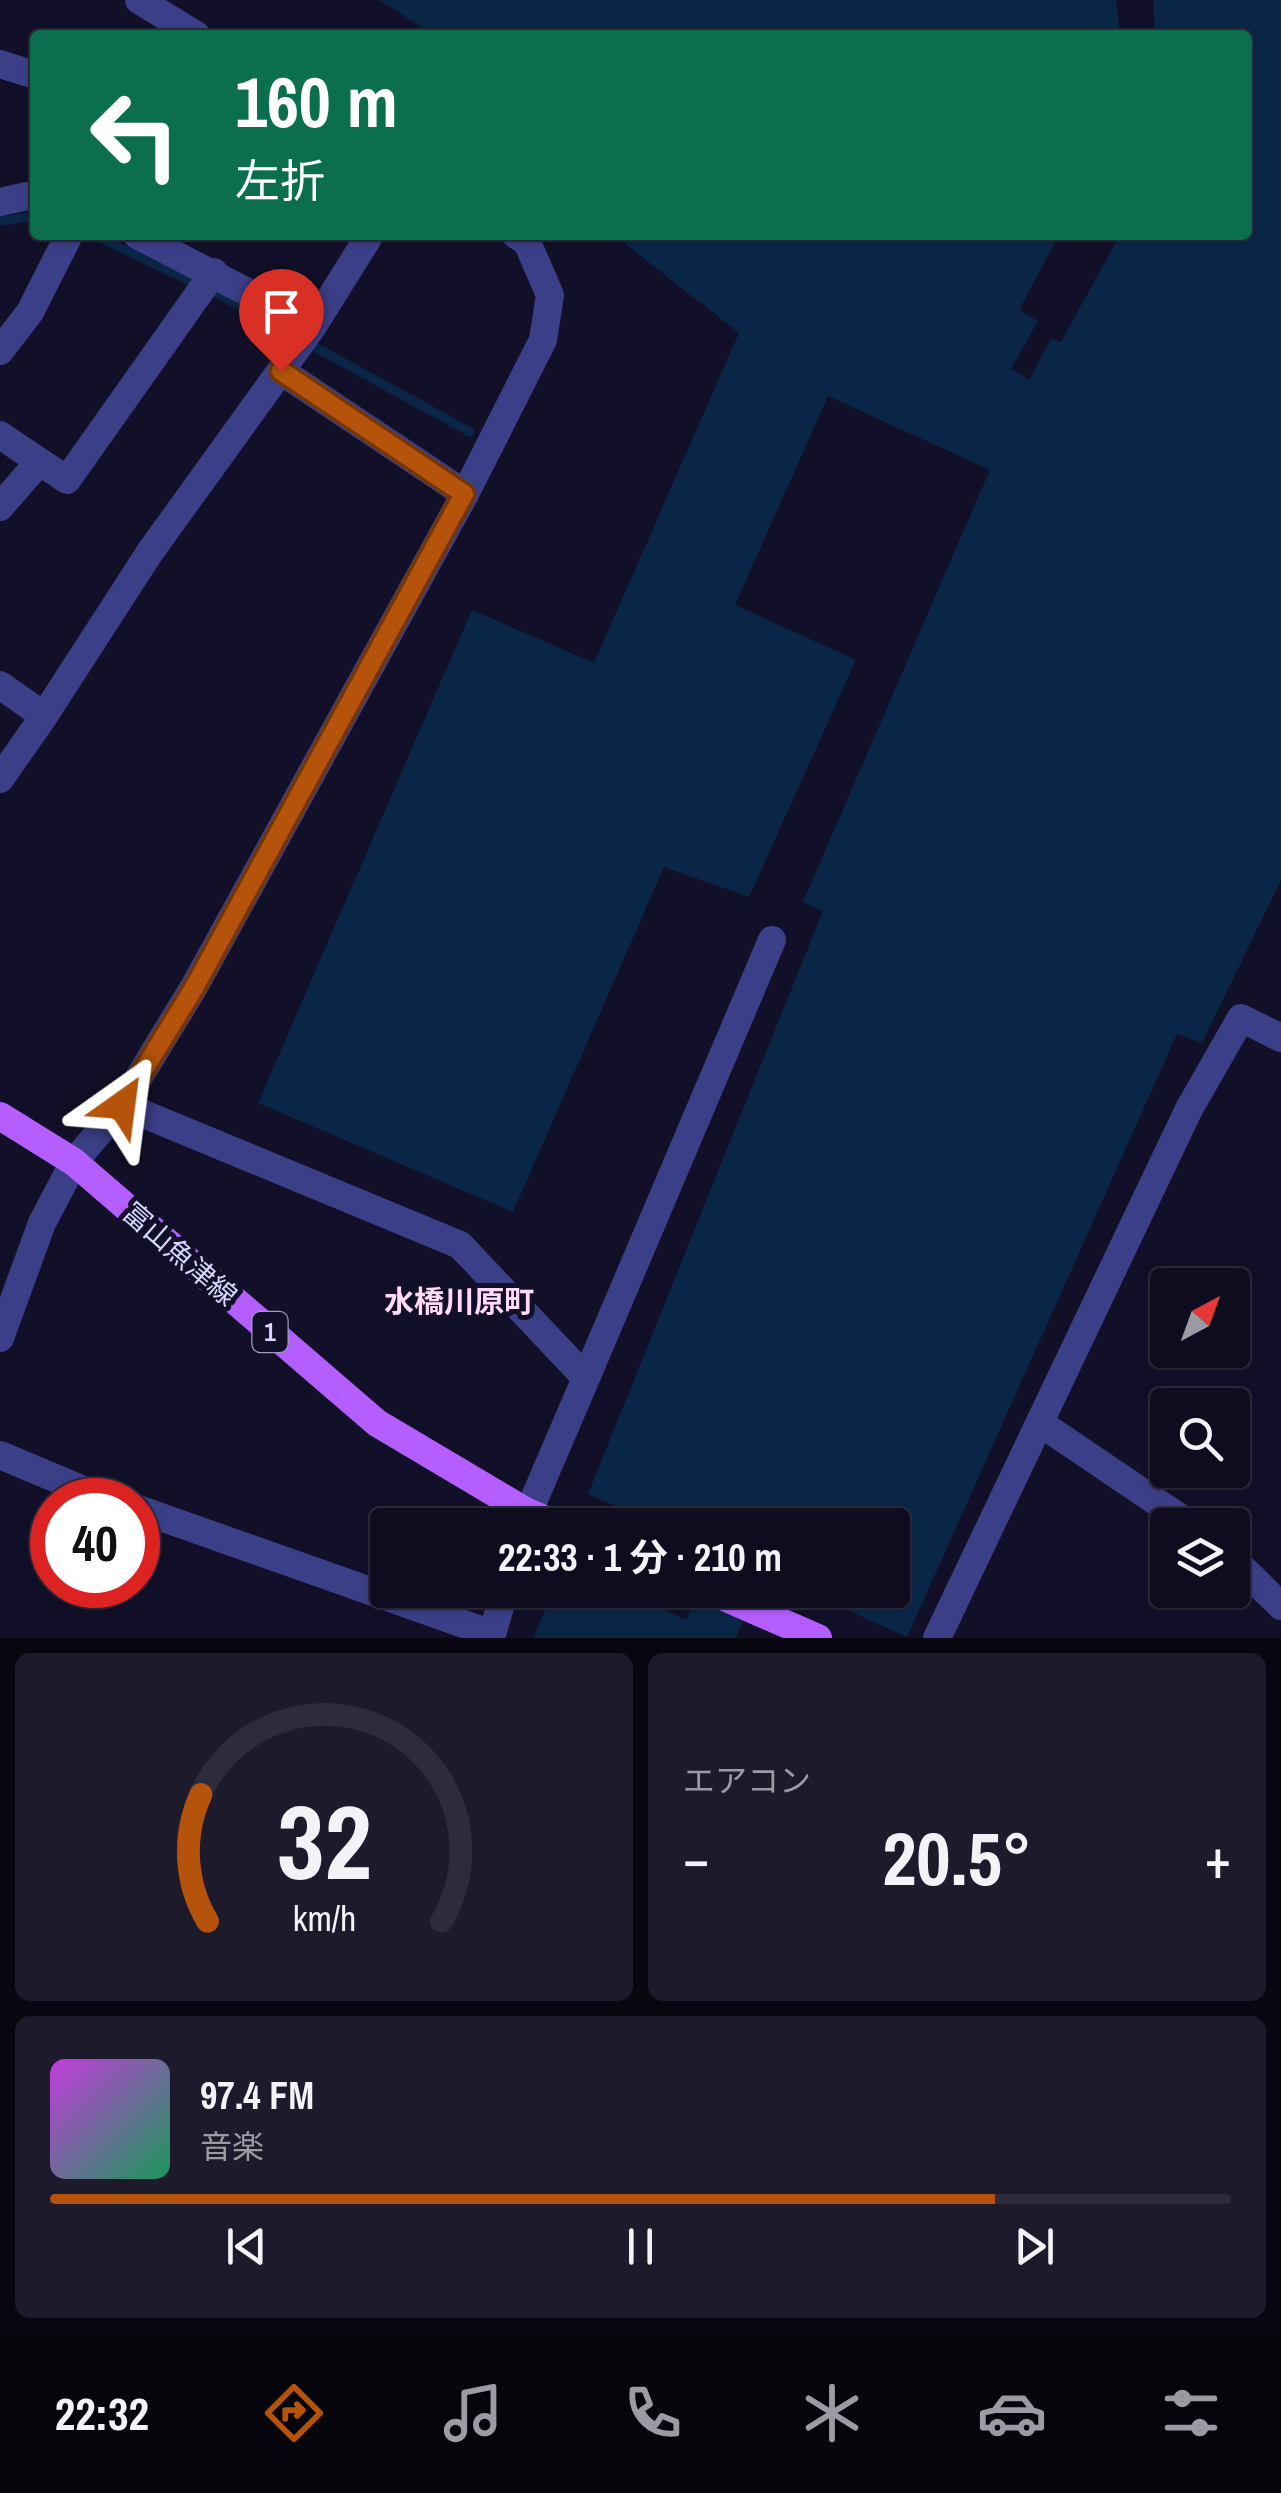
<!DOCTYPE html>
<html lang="ja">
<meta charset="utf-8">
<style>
:root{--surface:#0e0c1e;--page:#1c1a2b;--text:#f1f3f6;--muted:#9b9ba4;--line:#2e2c3c;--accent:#b45309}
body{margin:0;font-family:"Archivo Narrow","Noto Sans JP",sans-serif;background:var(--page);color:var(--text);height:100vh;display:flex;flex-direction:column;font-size:38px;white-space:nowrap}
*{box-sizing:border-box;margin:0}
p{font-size:32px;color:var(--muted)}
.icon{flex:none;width:55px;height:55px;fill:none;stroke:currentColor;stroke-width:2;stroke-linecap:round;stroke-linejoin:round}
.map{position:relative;height:1638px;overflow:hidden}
.sheet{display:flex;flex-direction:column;gap:15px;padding:15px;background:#080710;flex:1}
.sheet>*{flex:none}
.top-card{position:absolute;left:30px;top:30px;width:1222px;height:210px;border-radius:10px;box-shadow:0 2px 8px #0004,0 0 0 2px var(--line);background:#0b6e4f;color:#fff;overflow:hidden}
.needle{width:65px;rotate:41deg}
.buttons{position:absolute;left:1150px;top:1268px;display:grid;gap:20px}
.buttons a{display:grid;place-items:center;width:100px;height:100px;border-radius:10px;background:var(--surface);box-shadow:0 2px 8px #0004,0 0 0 2px var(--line);font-size:50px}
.speed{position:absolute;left:30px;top:1478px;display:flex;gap:20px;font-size:50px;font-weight:700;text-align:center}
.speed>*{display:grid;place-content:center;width:130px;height:130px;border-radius:50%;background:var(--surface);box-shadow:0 2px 8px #0004,0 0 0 2px var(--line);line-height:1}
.speed .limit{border:15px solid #d22;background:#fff;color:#111}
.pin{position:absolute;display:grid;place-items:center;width:85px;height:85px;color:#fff;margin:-102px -42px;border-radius:50% 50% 50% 0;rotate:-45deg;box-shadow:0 0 10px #0007}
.pin .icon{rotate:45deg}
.me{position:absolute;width:110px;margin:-55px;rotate:31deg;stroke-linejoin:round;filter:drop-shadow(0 0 8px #0008)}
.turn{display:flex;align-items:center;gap:35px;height:210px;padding:0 40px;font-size:45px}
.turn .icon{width:130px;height:130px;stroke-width:2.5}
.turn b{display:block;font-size:70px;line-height:85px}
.big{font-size:75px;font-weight:700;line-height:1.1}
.sheet .card{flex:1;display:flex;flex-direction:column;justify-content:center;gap:15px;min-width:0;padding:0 35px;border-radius:15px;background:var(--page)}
.sheet .dial{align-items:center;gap:0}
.dial svg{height:260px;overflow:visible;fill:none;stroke:var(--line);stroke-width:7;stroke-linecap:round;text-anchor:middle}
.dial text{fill:var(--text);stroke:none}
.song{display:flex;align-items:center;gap:30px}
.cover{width:120px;height:120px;border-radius:15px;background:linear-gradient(135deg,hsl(290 70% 55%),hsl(150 70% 35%))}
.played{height:10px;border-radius:5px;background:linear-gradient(90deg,var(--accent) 80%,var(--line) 80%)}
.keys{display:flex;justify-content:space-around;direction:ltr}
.heat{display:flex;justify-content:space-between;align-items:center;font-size:55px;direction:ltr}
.sheet .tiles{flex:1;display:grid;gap:15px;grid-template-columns:1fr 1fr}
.card:last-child{grid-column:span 2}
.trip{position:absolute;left:370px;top:1508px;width:540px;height:100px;border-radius:10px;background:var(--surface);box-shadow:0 2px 8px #0004,0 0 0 2px var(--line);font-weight:700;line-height:100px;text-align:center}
.tabs{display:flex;height:160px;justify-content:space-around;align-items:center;background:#06050c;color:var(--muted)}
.tabs .icon{width:70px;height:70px}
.tabs .current{color:var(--accent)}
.tabs b{font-size:45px;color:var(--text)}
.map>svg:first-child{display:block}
</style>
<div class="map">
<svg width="1281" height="1638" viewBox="0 0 1281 1638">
<rect width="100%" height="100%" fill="#121028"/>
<path fill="#0a2647" d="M 379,0 L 1116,0 L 1120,35 L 791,35 L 788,29 L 776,35 L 434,35 Z
M 1153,0 L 1281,0 L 1281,880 L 1202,1043 L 1177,1034 L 907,1637 L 802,1590 L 892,1590 L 892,1525 L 658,1525 L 588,1494 L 823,911 L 803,902 L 990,470 L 828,396 L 735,605 L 856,660 L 749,897 L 664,867 L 513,1212 L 258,1103 L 472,610 L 594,663 L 739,333 L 614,235 L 1059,235 L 1019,310 L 1038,321 L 1011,369 L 1029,380 L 1051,339 L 1061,342 L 1120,235 L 1248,235 L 1248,35 L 1155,35 Z
M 554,1590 L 620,1590 L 726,1638 L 533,1638 Z"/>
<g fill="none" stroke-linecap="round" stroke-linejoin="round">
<path stroke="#0a2647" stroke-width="9" d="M 0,221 L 35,216
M 94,235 L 222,296 L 470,432"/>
<path stroke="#0a2647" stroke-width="52" d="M 707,1638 L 728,1590"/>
<path stroke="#3b3f87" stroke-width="28" d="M 0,64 L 35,75
M 0,202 L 27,196 L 35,198
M 313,326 L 368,238 L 364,235
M 0,351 L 30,312 L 69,235
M 281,371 L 465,494
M 0,435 L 67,480 L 214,272
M 0,507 L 39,462
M 0,685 L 44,716
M 0,779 L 44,716 L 150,552 L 313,326 L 137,235
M 122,1105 L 460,1245 L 586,1378 L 523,1525
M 0,1338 L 42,1223 L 74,1162
M 586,1378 L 772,940
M 1040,1423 L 1191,1525
M 0,1455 L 107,1500
M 138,1509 L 492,1634
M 1232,1558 L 1281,1606
M 491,1638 L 505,1590
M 937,1638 L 1189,1109 L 1241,1018 L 1281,1038"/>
<path stroke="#3b3f87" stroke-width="28" d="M 139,0 L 196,35
M 74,1162 L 122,1105 L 194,987 L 465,494 L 543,340 L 550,295 L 527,242 L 516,235"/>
<path stroke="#b45eff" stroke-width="28" d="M 0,1116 L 74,1162 L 377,1423 L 527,1512 L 558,1525
M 708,1590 L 818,1638"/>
</g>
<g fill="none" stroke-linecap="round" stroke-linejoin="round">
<g stroke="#753606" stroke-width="25">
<path id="route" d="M 122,1105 L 194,988 L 464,494 L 281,371"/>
</g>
<use href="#route" stroke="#b45309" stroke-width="18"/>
</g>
<g text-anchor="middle" stroke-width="10" stroke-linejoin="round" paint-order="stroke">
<rect fill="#121028" stroke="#9d9bbe" stroke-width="2.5" x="252.5" y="1312" width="35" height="40" rx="8"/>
<g font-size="25" font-weight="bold" fill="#d8d7ff">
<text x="270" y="1341">1</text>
</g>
<g font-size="28" fill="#d8d7ff" stroke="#121028">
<text transform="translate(180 1254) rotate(41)" y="10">富山魚津線</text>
</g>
<g font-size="30" font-weight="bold" fill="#ffd9f5" stroke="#121028">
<text x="459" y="1312">水橋川原町</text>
</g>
</g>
</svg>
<div class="buttons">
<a><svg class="needle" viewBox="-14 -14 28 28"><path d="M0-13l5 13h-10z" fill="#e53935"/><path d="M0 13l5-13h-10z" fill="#9b9ba4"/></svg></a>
<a><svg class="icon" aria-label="search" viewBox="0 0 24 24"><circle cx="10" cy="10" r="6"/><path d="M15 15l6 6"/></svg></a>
<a><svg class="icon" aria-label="layers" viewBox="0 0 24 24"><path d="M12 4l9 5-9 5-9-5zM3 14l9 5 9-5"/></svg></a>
</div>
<div class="speed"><div class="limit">40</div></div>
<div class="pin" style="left:281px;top:371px;background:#d93025"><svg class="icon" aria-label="arrive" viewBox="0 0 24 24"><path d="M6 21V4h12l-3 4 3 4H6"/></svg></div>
<svg class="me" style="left:122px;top:1105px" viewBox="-20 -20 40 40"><path d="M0-17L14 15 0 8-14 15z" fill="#b45309" stroke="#fff" stroke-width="4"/></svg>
<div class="trip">22:33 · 1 分 · 210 m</div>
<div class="top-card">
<div class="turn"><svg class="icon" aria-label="left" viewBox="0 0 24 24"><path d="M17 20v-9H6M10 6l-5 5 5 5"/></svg><div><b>160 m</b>左折</div></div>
</div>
</div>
<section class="sheet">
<div class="tiles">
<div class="card dial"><svg viewBox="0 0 100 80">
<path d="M14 69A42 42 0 1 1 86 69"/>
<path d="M14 69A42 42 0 0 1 12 30" stroke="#b45309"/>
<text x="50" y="56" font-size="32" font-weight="700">32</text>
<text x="50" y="72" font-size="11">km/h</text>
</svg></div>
<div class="card"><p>エアコン</p>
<div class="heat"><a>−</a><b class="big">20.5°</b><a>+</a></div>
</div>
<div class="card">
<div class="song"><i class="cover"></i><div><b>97.4 FM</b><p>音楽</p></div></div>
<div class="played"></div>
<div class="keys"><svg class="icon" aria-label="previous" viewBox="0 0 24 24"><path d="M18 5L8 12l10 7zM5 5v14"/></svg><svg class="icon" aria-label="pause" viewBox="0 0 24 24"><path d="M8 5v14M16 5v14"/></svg><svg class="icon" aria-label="next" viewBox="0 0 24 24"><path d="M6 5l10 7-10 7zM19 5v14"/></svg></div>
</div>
</div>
</section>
<nav class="tabs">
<b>22:32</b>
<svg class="icon current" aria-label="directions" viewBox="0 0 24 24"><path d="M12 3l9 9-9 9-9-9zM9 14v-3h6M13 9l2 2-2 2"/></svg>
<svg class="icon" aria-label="music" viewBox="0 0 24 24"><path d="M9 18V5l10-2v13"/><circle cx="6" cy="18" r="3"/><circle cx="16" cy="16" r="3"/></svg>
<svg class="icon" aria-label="phone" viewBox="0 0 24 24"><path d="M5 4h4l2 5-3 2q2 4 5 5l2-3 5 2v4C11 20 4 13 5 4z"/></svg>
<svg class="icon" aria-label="climate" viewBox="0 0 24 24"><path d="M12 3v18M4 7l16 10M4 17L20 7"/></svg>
<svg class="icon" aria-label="car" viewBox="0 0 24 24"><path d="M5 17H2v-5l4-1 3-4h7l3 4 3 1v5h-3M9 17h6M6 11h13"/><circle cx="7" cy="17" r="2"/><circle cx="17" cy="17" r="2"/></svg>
<svg class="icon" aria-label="filters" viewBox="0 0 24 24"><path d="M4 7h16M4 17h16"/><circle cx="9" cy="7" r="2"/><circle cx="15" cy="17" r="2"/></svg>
</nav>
